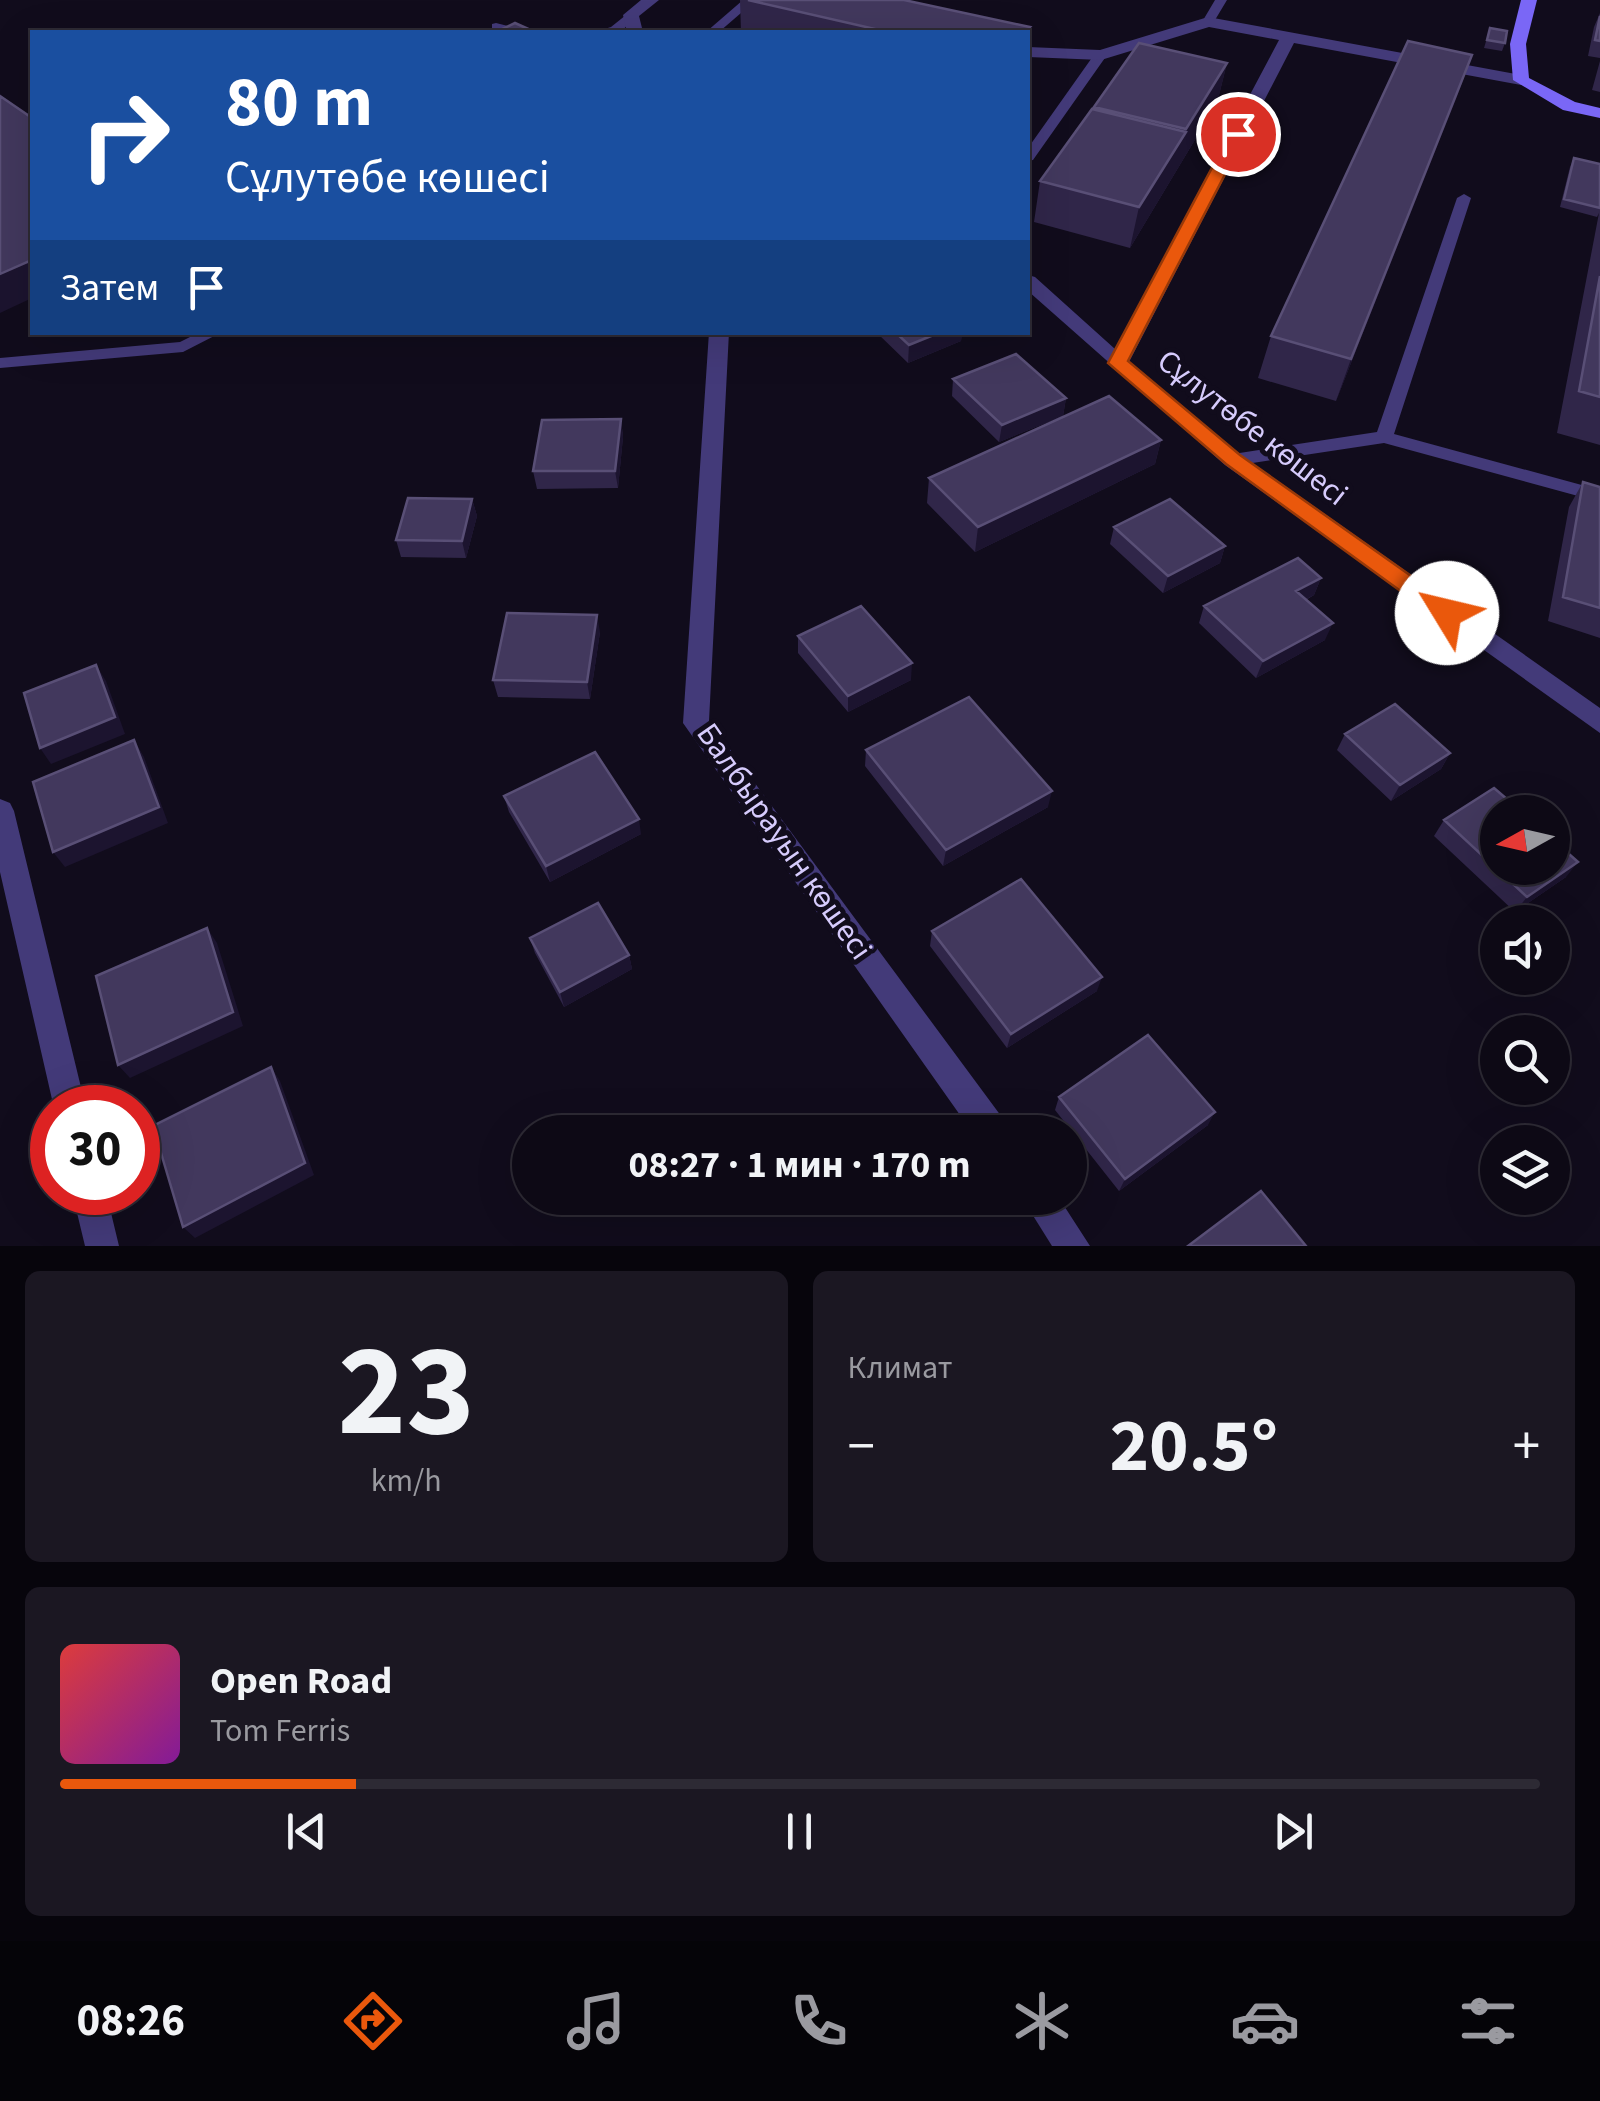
<!DOCTYPE html>
<html lang="ru">
<meta charset="utf-8">
<style>
:root{--surface:#0d0915;--page:#1b1722;--text:#f1f3f6;--muted:#9a9aa0;--line:#2d2a34;--accent:#ea580c}
body{margin:0;font-family:"Source Sans 3",sans-serif;background:var(--page);color:var(--text);height:100vh;display:flex;flex-direction:column;font-size:38px;white-space:nowrap}
*{box-sizing:border-box;margin:0}
p{font-size:32px;color:var(--muted)}
.icon{flex:none;width:55px;height:55px;fill:none;stroke:currentColor;stroke-width:2;stroke-linecap:round;stroke-linejoin:round}
.map{position:relative;height:1246px;overflow:hidden}
.details{display:flex;flex-direction:column;gap:25px;padding:25px;background:#07050c;flex:1}
.details>*{flex:none}
.hud{position:absolute;left:30px;top:30px;width:1000px;height:305px;border-radius:0px;box-shadow:0 10px 40px #0002,0 0 0 2px var(--line);background:#1a4fa0;color:#fff;overflow:hidden}
.needle{width:65px;rotate:262deg}
.controls{position:absolute;left:1480px;top:795px;display:grid;gap:20px}
.controls a{display:grid;place-items:center;width:90px;height:90px;border-radius:50%;background:var(--surface);box-shadow:0 10px 40px #0002,0 0 0 2px var(--line);font-size:50px}
.speed{position:absolute;left:30px;top:1085px;display:flex;gap:20px;font-size:50px;font-weight:700;text-align:center}
.speed>*{display:grid;place-content:center;width:130px;height:130px;border-radius:50%;background:var(--surface);box-shadow:0 10px 40px #0002,0 0 0 2px var(--line);line-height:1}
.speed .limit{border:15px solid #d22;background:#fff;color:#111}
.pin{position:absolute;display:grid;place-items:center;width:85px;height:85px;color:#fff;margin:-42px;border:5px solid #fff;border-radius:50%;box-shadow:0 2px 10px #0007}
.me{position:absolute;width:110px;margin:-55px;rotate:306deg;stroke-linejoin:round;filter:drop-shadow(0 0 8px #0008)}
.turn{display:flex;align-items:center;gap:35px;height:210px;padding:0 30px;font-size:45px}
.turn .icon{width:130px;height:130px;stroke-width:2.5}
.turn b{display:block;font-size:70px;line-height:85px}
.then{display:flex;align-items:center;height:95px;padding:0 30px;background:#0003;gap:20px;font-size:38px}
.big{font-size:75px;font-weight:700;line-height:1.1}
.details .tile{flex:1;display:flex;flex-direction:column;justify-content:center;gap:15px;min-width:0;padding:0 35px;border-radius:15px;background:var(--page)}
.details .dial{align-items:center;gap:0}
.dial b{font-size:130px;line-height:1}
.song{display:flex;align-items:center;gap:30px}
.cover{width:120px;height:120px;border-radius:15px;background:linear-gradient(135deg,hsl(0 70% 55%),hsl(290 70% 35%))}
.played{height:10px;border-radius:5px;background:linear-gradient(90deg,var(--accent) 20%,var(--line) 20%)}
.keys{display:flex;justify-content:space-around;direction:ltr}
.heat{display:flex;justify-content:space-between;align-items:center;font-size:55px;direction:ltr}
.details .tiles{flex:1;display:grid;gap:25px;grid-template-columns:1fr 1fr}
.tile:last-child{grid-column:span 2}
.trip{position:absolute;left:512px;top:1115px;width:575px;height:100px;border-radius:50px;background:var(--surface);box-shadow:0 10px 40px #0002,0 0 0 2px var(--line);font-weight:700;line-height:100px;text-align:center}
.menu{display:flex;height:160px;justify-content:space-around;align-items:center;background:#050408;color:var(--muted)}
.menu .icon{width:70px;height:70px}
.menu .current{color:var(--accent)}
.menu b{font-size:45px;color:var(--text)}
.map>svg:first-child{display:block}
</style>
<div class="map">
<svg width="1600" height="1246" viewBox="0 0 1600 1246">
<rect width="100%" height="100%" fill="#110c1c"/>
<g fill="none" stroke-linecap="round" stroke-linejoin="round">
<path fill="#433a79" fill-rule="evenodd" d="M 743,0 L 756,0 L 719,32 L 706,32 Z
M 1215,0 L 1227,0 L 1212,25 L 1204,25 L 1202,22 Z
M 631,11 L 637,15 L 621,32 L 595,32 L 611,27 Z
M 496,23 L 520,29 L 522,32 L 492,30 L 492,24 Z
M 1096,52 L 1107,55 L 1033,160 L 1028,161 L 1028,148 Z
M 1464,194 L 1471,198 L 1394,434 L 1600,490 L 1600,502 L 1384,443 L 1233,466 L 1227,464 L 1224,460 L 1227,456 L 1233,454 L 1377,432 L 1457,198 Z
M 200,332 L 222,332 L 183,352 L 0,368 L 0,358 L 180,342 Z"/>
<path fill="#433a79" fill-rule="evenodd" d="M 641,0 L 659,0 L 639,16 L 643,32 L 627,32 L 623,15 Z
M 1208,17 L 1521,75 L 1529,80 L 1521,85 L 1294,43 L 1129,362 L 1241,455 L 1600,708 L 1600,733 L 1225,465 L 1028,291 L 1028,275 L 1035,277 L 1115,349 L 1279,40 L 1209,27 L 1101,60 L 1028,57 L 1028,47 L 1100,50 Z
M 709,332 L 729,332 L 709,721 L 1004,1120 L 1008,1132 L 972,1132 L 683,723 Z
M 0,799 L 10,803 L 14,811 L 86,1108 L 54,1108 L 0,872 Z
M 72,1192 L 106,1192 L 119,1246 L 85,1246 Z
M 1022,1198 L 1059,1198 L 1090,1246 L 1052,1246 Z"/>
<path fill="#7a67f6" fill-rule="evenodd" d="M 1521,0 L 1537,0 L 1526,44 L 1529,78 L 1575,102 L 1600,108 L 1600,118 L 1563,110 L 1513,80 L 1510,44 Z"/>
</g>
<path fill="#302649" d="M 740,0 L 904,0 L 1030,27 L 1028,44 L 1028,32 L 741,32 Z
M 1600,13 L 1600,58 L 1588,56 L 1594,27 Z
M 1490,28 L 1505,43 L 1502,51 L 1484,48 Z
M 1472,55 L 1336,401 L 1258,378 L 1271,336 Z
M 1600,61 L 1600,92 L 1592,90 Z
M 1227,63 L 1217,103 L 1130,248 L 1034,222 L 1040,181 L 1094,107 Z
M 1574,158 L 1600,164 L 1600,445 L 1557,433 L 1599,213 L 1597,217 L 1560,207 L 1570,167 Z
M 876,332 L 962,332 L 961,341 L 908,363 Z
M 953,379 L 1066,398 L 1063,416 L 999,442 L 952,396 Z
M 621,419 L 623,437 L 618,488 L 537,489 L 533,471 Z
M 1161,440 L 1155,464 L 975,552 L 927,503 L 929,478 Z
M 1583,482 L 1600,487 L 1600,638 L 1548,621 L 1569,507 Z
M 472,499 L 477,516 L 466,558 L 401,557 L 396,540 Z
M 1114,527 L 1225,546 L 1220,563 L 1163,593 L 1110,544 Z
M 1321,578 L 1314,595 L 1306,600 L 1325,640 L 1256,678 L 1199,623 L 1204,606 Z
M 600,632 L 590,699 L 498,697 L 493,680 Z
M 798,636 L 911,680 L 848,712 L 798,653 Z
M 1345,734 L 1450,753 L 1441,769 L 1391,801 L 1337,750 Z
M 866,750 L 1048,807 L 943,866 L 865,766 Z
M 504,796 L 641,834 L 550,882 L 509,812 Z
M 1444,820 L 1566,877 L 1515,912 L 1434,836 Z
M 932,931 L 1097,991 L 1007,1048 L 930,946 Z
M 530,938 L 629,955 L 632,969 L 564,1007 L 535,953 Z
M 1059,1097 L 1208,1125 L 1119,1191 L 1055,1110 Z"/>
<path fill="#1c142f" d="M 1472,55 L 1458,94 L 1336,401 L 1351,359 Z
M 1227,63 L 1217,103 L 1130,248 L 1139,207 Z
M 32,260 L 32,298 L 0,313 L 0,274 Z
M 941,332 L 962,332 L 961,341 L 908,363 L 909,345 Z
M 1066,398 L 1063,416 L 999,442 L 1002,425 Z
M 621,419 L 623,437 L 618,488 L 615,471 Z
M 1161,440 L 1155,464 L 975,552 L 978,527 Z
M 472,499 L 477,516 L 466,558 L 462,541 Z
M 1225,546 L 1220,563 L 1163,593 L 1168,576 Z
M 1321,578 L 1314,595 L 1289,608 L 1296,591 Z
M 597,615 L 600,632 L 590,699 L 587,682 Z
M 1333,623 L 1325,640 L 1256,678 L 1263,661 Z
M 912,663 L 911,680 L 848,712 L 848,696 Z
M 96,665 L 106,681 L 125,734 L 51,764 L 40,748 Z
M 134,740 L 144,757 L 168,823 L 65,867 L 53,852 Z
M 1450,753 L 1441,769 L 1391,801 L 1400,785 Z
M 1052,791 L 1048,807 L 943,866 L 946,850 Z
M 639,819 L 641,834 L 550,882 L 546,866 Z
M 1578,862 L 1566,877 L 1515,912 L 1527,897 Z
M 207,928 L 217,943 L 243,1026 L 130,1078 L 118,1065 Z
M 629,955 L 632,969 L 564,1007 L 560,992 Z
M 1102,977 L 1097,991 L 1007,1048 L 1011,1034 Z
M 271,1067 L 280,1081 L 314,1175 L 195,1238 L 183,1227 Z
M 1215,1112 L 1208,1125 L 1119,1191 L 1125,1179 Z"/>
<path fill="#42385d" stroke="#594f76" stroke-width="2.5" d="M 748,0 L 904,0 L 1030,27 L 1025,32 L 888,32 Z
M 1600,16 L 1600,41 L 1595,40 Z
M 515,23 L 535,32 L 496,32 Z
M 1490,28 L 1507,31 L 1505,43 L 1487,40 Z
M 1408,41 L 1472,55 L 1351,359 L 1271,336 Z
M 1139,43 L 1227,63 L 1186,129 L 1094,107 Z
M 0,96 L 32,118 L 32,260 L 0,274 Z
M 1092,109 L 1186,132 L 1139,207 L 1040,181 Z
M 1574,158 L 1600,164 L 1600,208 L 1564,199 Z
M 1600,276 L 1600,397 L 1579,391 Z
M 895,332 L 941,332 L 909,345 Z
M 1016,354 L 1066,398 L 1002,425 L 953,379 Z
M 1109,396 L 1161,440 L 978,527 L 929,478 Z
M 621,419 L 615,471 L 533,471 L 542,420 Z
M 1583,482 L 1600,487 L 1600,608 L 1563,597 Z
M 408,498 L 472,499 L 462,541 L 396,540 Z
M 1170,499 L 1225,546 L 1168,576 L 1114,527 Z
M 1298,558 L 1321,578 L 1296,591 L 1333,623 L 1263,661 L 1204,606 Z
M 861,606 L 912,663 L 848,696 L 798,636 Z
M 507,613 L 597,615 L 587,682 L 493,680 Z
M 96,665 L 115,717 L 40,748 L 24,693 Z
M 969,697 L 1052,791 L 946,850 L 866,750 Z
M 1395,704 L 1450,753 L 1400,785 L 1345,734 Z
M 134,740 L 159,807 L 53,852 L 33,782 Z
M 595,752 L 639,819 L 546,866 L 504,796 Z
M 1494,788 L 1522,812 L 1498,812 L 1498,868 L 1552,868 L 1552,839 L 1578,862 L 1527,897 L 1444,820 Z
M 1021,879 L 1102,977 L 1011,1034 L 932,931 Z
M 598,903 L 629,955 L 560,992 L 530,938 Z
M 207,928 L 233,1012 L 118,1065 L 96,976 Z
M 1148,1035 L 1215,1112 L 1125,1179 L 1059,1097 Z
M 271,1067 L 305,1163 L 183,1227 L 153,1126 Z
M 1261,1191 L 1306,1246 L 1188,1246 Z"/>
<path fill="#ea580c" stroke="#983908" stroke-width="2.5" d="M 1238,130 L 1246,134 L 1128,361 L 1240,455 L 1455,607 L 1459,613 L 1455,619 L 1439,619 L 1226,464 L 1108,363 L 1230,134 Z"/>
<g text-anchor="middle" stroke-width="10" stroke-linejoin="round" paint-order="stroke">
<g font-size="32" fill="#d6cbfc" stroke="#110c1c">
<text transform="translate(1253 427) rotate(38)" y="11">Сұлутөбе көшесі</text>
<text transform="translate(785 841) rotate(55)" y="11">Балбырауын көшесі</text>
</g>
</g>
</svg>
<div class="controls">
<a><svg class="needle" viewBox="-14 -14 28 28"><path d="M0-13l5 13h-10z" fill="#e53935"/><path d="M0 13l5-13h-10z" fill="#9a9aa0"/></svg></a>
<a><svg class="icon" aria-label="sound" viewBox="0 0 24 24"><path d="M4 9h4l5-4v14l-5-4H4zM17 9q2 3 0 6"/></svg></a>
<a><svg class="icon" aria-label="search" viewBox="0 0 24 24"><circle cx="10" cy="10" r="6"/><path d="M15 15l6 6"/></svg></a>
<a><svg class="icon" aria-label="layers" viewBox="0 0 24 24"><path d="M12 4l9 5-9 5-9-5zM3 14l9 5 9-5"/></svg></a>
</div>
<div class="speed"><div class="limit">30</div></div>
<div class="pin" style="left:1238px;top:134px;background:#d93025"><svg class="icon" aria-label="arrive" viewBox="0 0 24 24"><path d="M6 21V4h12l-3 4 3 4H6"/></svg></div>
<svg class="me" style="left:1447px;top:613px" viewBox="-20 -20 40 40"><circle r="19" fill="#fff"/><path d="M0-13L10 11 0 6-10 11z" fill="#ea580c"/></svg>
<div class="trip">08:27 · 1 мин · 170 m</div>
<div class="hud">
<div class="turn"><svg class="icon" aria-label="right" viewBox="0 0 24 24"><path d="M7 20v-9h11M14 6l5 5-5 5"/></svg><div><b>80 m</b>Сұлутөбе көшесі</div></div>
<div class="then">Затем<svg class="icon" aria-label="arrive" viewBox="0 0 24 24"><path d="M6 21V4h12l-3 4 3 4H6"/></svg></div>
</div>
</div>
<section class="details">
<div class="tiles">
<div class="tile dial"><b>23</b><p>km/h</p></div>
<div class="tile"><p>Климат</p>
<div class="heat"><a>−</a><b class="big">20.5°</b><a>+</a></div>
</div>
<div class="tile">
<div class="song"><i class="cover"></i><div><b>Open Road</b><p>Tom Ferris</p></div></div>
<div class="played"></div>
<div class="keys"><svg class="icon" aria-label="previous" viewBox="0 0 24 24"><path d="M18 5L8 12l10 7zM5 5v14"/></svg><svg class="icon" aria-label="pause" viewBox="0 0 24 24"><path d="M8 5v14M16 5v14"/></svg><svg class="icon" aria-label="next" viewBox="0 0 24 24"><path d="M6 5l10 7-10 7zM19 5v14"/></svg></div>
</div>
</div>
</section>
<nav class="menu">
<b>08:26</b>
<svg class="icon current" aria-label="directions" viewBox="0 0 24 24"><path d="M12 3l9 9-9 9-9-9zM9 14v-3h6M13 9l2 2-2 2"/></svg>
<svg class="icon" aria-label="music" viewBox="0 0 24 24"><path d="M9 18V5l10-2v13"/><circle cx="6" cy="18" r="3"/><circle cx="16" cy="16" r="3"/></svg>
<svg class="icon" aria-label="phone" viewBox="0 0 24 24"><path d="M5 4h4l2 5-3 2q2 4 5 5l2-3 5 2v4C11 20 4 13 5 4z"/></svg>
<svg class="icon" aria-label="climate" viewBox="0 0 24 24"><path d="M12 3v18M4 7l16 10M4 17L20 7"/></svg>
<svg class="icon" aria-label="car" viewBox="0 0 24 24"><path d="M5 17H2v-5l4-1 3-4h7l3 4 3 1v5h-3M9 17h6M6 11h13"/><circle cx="7" cy="17" r="2"/><circle cx="17" cy="17" r="2"/></svg>
<svg class="icon" aria-label="filters" viewBox="0 0 24 24"><path d="M4 7h16M4 17h16"/><circle cx="9" cy="7" r="2"/><circle cx="15" cy="17" r="2"/></svg>
</nav>
